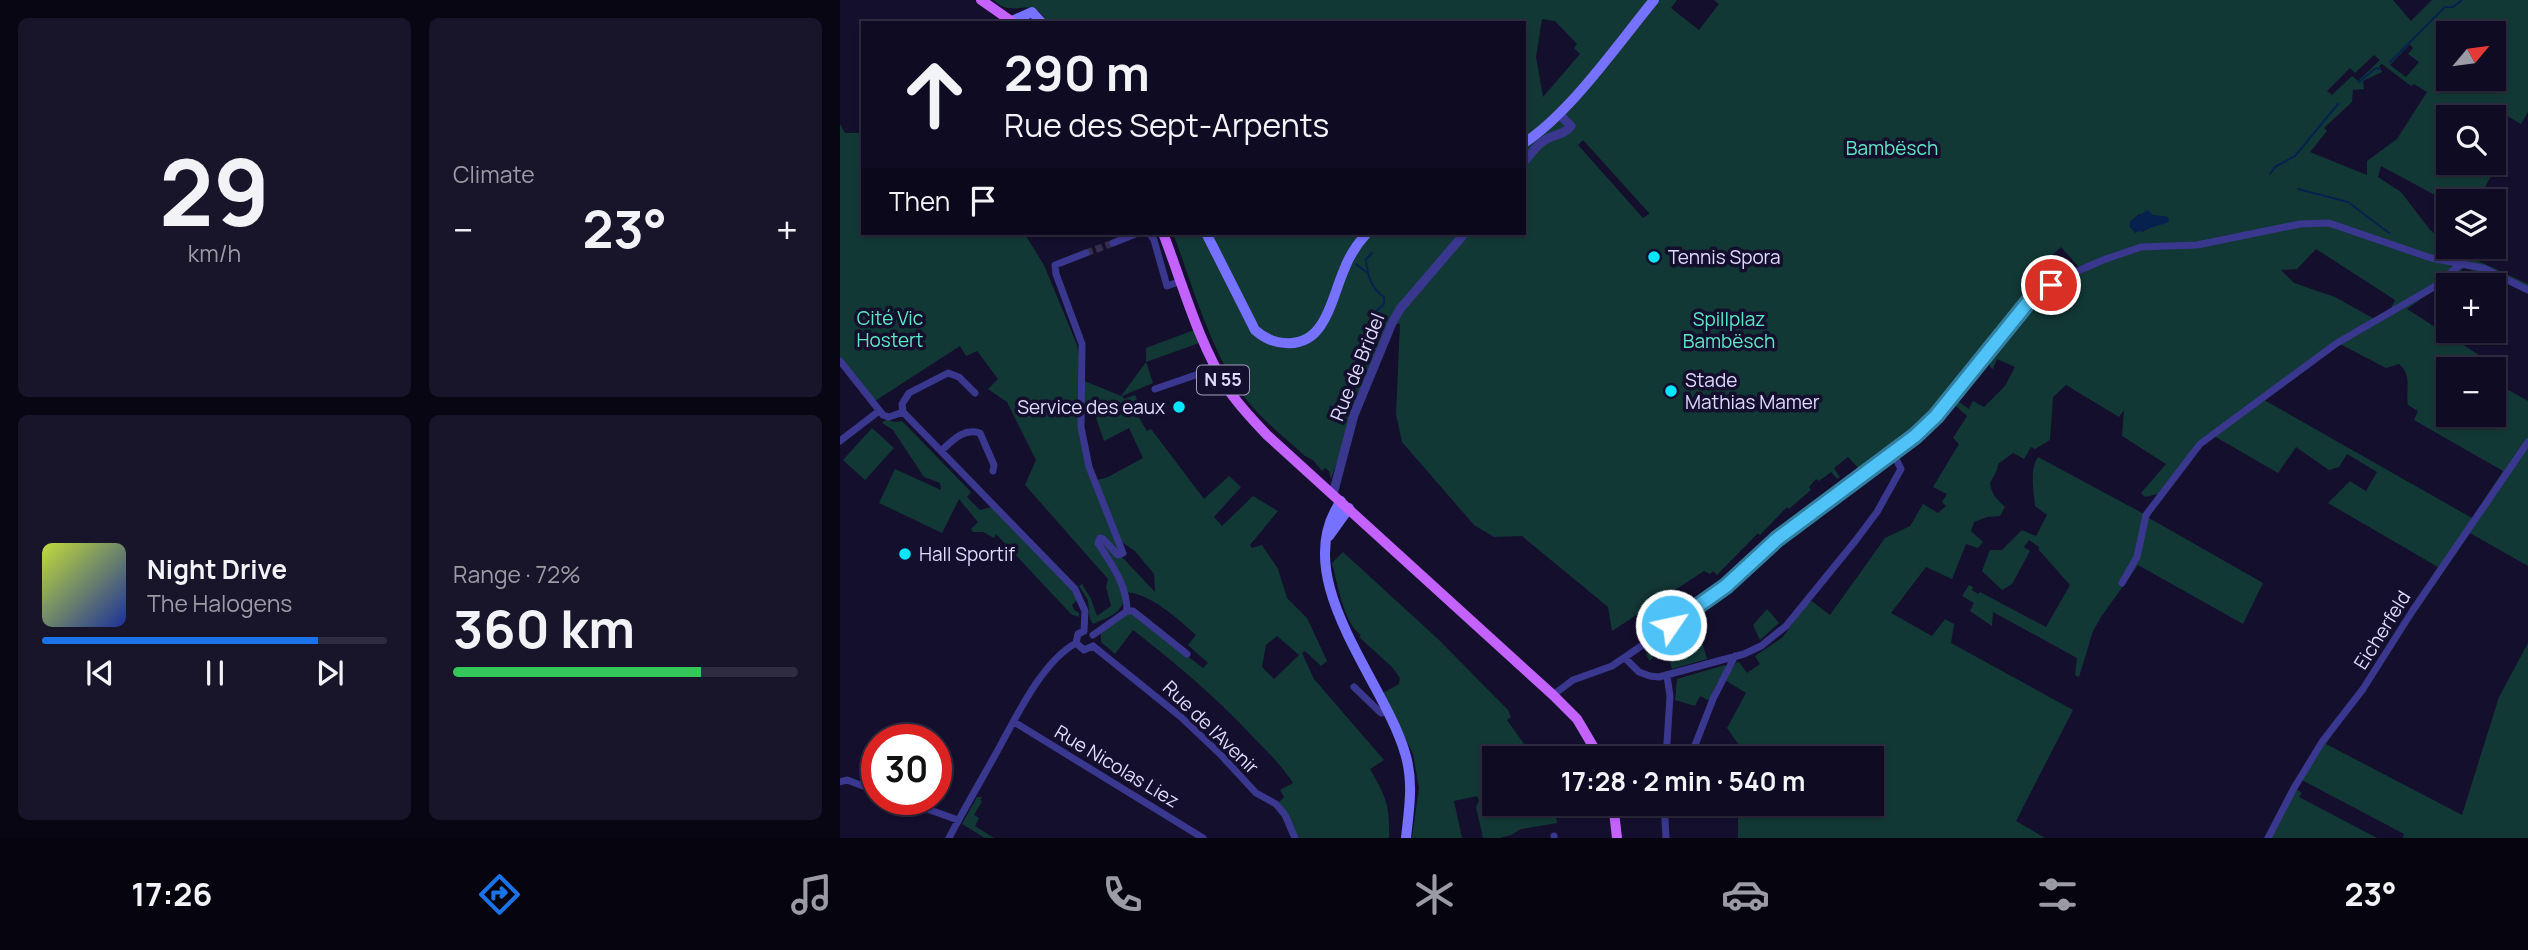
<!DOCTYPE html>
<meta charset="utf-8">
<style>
:root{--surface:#0f0b22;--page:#18142a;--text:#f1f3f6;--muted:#9b9ba5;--line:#2f2b40;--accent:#1a73e8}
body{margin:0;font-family:Manrope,sans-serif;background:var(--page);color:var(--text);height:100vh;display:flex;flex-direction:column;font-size:26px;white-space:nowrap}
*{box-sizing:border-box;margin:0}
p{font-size:23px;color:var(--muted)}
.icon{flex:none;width:38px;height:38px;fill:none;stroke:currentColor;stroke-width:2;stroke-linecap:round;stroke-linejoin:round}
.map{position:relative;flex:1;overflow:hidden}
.drawer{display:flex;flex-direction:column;gap:18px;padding:18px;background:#080613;width:840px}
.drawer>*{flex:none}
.guide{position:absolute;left:21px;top:21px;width:665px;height:214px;border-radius:0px;box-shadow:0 2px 5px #0004,0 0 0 2px var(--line);background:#0f0b22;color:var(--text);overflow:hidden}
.needle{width:46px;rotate:61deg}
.fabs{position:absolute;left:1596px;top:21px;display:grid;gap:14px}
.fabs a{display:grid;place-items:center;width:70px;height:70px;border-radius:0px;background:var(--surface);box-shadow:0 2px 5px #0004,0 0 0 2px var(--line);font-size:35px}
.speed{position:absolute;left:21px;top:724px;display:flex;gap:14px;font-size:35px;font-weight:700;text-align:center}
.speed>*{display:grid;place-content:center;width:91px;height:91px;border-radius:50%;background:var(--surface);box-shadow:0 2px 5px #0004,0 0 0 2px var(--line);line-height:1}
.speed .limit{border:10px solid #d22;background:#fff;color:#111}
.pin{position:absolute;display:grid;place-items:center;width:60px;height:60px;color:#fff;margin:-30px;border:4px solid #fff;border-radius:50%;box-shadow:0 2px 7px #0007}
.me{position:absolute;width:77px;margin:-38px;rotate:56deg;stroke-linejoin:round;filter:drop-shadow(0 0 5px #0008)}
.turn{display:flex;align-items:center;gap:24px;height:147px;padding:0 28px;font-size:32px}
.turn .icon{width:91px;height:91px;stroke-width:2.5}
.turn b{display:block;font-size:49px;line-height:60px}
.then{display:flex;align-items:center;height:66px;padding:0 28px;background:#0003;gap:14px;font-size:26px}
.big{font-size:52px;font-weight:700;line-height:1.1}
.drawer .widget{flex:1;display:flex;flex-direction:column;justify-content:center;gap:10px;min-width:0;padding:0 24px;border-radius:10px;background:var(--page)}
.drawer .dial{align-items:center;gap:0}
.dial b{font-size:91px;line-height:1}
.song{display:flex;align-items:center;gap:21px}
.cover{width:84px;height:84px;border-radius:10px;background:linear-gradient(135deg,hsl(70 70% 55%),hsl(230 70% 35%))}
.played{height:7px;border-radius:4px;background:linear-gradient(90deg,var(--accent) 80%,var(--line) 80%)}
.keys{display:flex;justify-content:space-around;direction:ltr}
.heat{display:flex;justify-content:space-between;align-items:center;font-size:38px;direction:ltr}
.charge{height:10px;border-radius:5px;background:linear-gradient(90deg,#34c759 72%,var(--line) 0)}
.drawer .tiles{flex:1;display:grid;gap:18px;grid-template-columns:repeat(2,1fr)}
.trip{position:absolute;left:642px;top:746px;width:402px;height:70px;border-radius:0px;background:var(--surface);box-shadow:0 2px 5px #0004,0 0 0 2px var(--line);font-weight:700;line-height:70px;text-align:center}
.tabs{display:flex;height:112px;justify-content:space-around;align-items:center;background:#06040e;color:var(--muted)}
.tabs .icon{width:49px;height:49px}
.tabs .current{color:var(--accent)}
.tabs b{font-size:32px;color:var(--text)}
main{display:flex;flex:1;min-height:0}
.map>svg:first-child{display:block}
</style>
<main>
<section class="drawer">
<div class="tiles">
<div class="widget dial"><b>29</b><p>km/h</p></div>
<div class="widget"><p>Climate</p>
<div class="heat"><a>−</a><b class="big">23°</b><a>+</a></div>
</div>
<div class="widget">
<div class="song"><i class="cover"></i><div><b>Night Drive</b><p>The Halogens</p></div></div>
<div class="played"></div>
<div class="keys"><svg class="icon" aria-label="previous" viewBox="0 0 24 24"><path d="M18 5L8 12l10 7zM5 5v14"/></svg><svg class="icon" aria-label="pause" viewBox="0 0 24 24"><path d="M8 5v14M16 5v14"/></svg><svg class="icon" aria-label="next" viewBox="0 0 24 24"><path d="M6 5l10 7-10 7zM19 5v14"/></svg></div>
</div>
<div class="widget"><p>Range · 72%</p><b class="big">360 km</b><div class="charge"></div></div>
</div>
</section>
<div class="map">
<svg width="1688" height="838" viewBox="0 0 1688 838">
<rect width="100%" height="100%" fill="#140f2d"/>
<path fill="#123836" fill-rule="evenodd" d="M 153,0 L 837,0 L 831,8 L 859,30 L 879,4 L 874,0 L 1553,0 L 1571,21 L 1592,0 L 1688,0 L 1688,112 L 1681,124 L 1662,113 L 1654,122 L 1654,117 L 1608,117 L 1608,163 L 1654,163 L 1654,148 L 1663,155 L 1637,201 L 1608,202 L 1541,166 L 1538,177 L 1561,192 L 1590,230 L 1608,244 L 1608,247 L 1688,284 L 1688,293 L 1658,278 L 1624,268 L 1567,309 L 1642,357 L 1632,367 L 1633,369 L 1608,369 L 1608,415 L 1654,415 L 1654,382 L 1688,401 L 1688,566 L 1630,533 L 1486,744 L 1622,815 L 1659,697 L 1688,643 L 1688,838 L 1563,838 L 1564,834 L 1460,779 L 1454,788 L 1462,793 L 1459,797 L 1537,838 L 1424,838 L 1453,783 L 1523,685 L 1598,567 L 1488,503 L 1510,481 L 1526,491 L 1537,472 L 1507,454 L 1499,467 L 1489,470 L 1456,447 L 1438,473 L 1374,436 L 1362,445 L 1314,507 L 1309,518 L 1423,583 L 1403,624 L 1298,565 L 1261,617 L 1253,631 L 1239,677 L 1235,675 L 1237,658 L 1153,612 L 1152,626 L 1130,611 L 1134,603 L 1122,596 L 1129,585 L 1133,587 L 1132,590 L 1138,594 L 1140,592 L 1206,627 L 1230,585 L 1199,550 L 1199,547 L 1189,540 L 1184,547 L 1190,551 L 1172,584 L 1162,590 L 1142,571 L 1150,550 L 1162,550 L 1182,530 L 1196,536 L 1207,515 L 1195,506 C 1194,491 1189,471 1198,457 L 1304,514 L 1318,494 L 1305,497 L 1301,493 L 1326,464 L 1282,436 L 1284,410 L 1279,417 L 1226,385 L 1213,397 L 1210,440 L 1195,449 L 1191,447 L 1184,459 L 1173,453 L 1158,464 L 1157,470 L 1150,483 C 1152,496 1157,499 1165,507 L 1160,516 L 1147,517 L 1134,522 L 1131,531 L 1143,542 L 1138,548 L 1126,544 L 1112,579 L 1086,567 L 1051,613 L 1092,636 L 1105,619 L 1114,624 L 1111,643 L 1233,710 L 1176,821 L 1205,838 L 898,838 L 898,803 L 1032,803 L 1032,758 L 902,758 L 899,745 L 887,728 L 906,693 L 885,680 L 896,663 L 899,662 L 907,673 L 920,664 L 915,656 L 943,637 L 969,599 L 990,615 L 1045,538 L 1070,526 L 1083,504 L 1098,513 L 1106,506 L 1102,502 L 1107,494 L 1093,487 L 1119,444 L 1113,438 L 1127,416 L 1111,402 L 1143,362 L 1146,364 L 1119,402 L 1129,409 L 1133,401 L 1144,407 L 1165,386 L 1175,367 L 1157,359 L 1153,369 L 1150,367 L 1150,354 L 1180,318 L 1179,316 L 1202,295 L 1243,272 L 1221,247 L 1208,259 L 1220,272 C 1168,308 1137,362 1097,409 C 1076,433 1046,451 1020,470 L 1008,457 L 994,468 L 1000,477 L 997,479 L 991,472 L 979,481 L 976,479 L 969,487 L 971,490 L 949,509 L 947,507 L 920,535 L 918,533 L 877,575 L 873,571 L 870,574 L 864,571 L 772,631 L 768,607 L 682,536 L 654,537 L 634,525 L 562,442 L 556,414 L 560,324 L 552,323 L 522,390 L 491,479 L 489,471 L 485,468 L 482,471 L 473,460 L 465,456 C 443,436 417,416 400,391 C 369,346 352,284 333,233 L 684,233 L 684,23 L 208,23 C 194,0 188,10 169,8 C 163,8 157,3 153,0 ZM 702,19 L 715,21 L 737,44 L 734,48 L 740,54 L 703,97 L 696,57 ZM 1608,33 L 1654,33 L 1654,79 L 1608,79 ZM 1570,44 L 1573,48 L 1568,54 L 1579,62 L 1566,77 L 1550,65 ZM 1534,55 L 1540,60 L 1518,81 L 1512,76 L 1492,95 L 1487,91 L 1510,68 L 1515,73 ZM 1542,64 L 1571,86 L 1574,84 L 1587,92 L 1557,139 L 1527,161 L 1527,175 L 1470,152 L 1487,131 L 1484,128 L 1512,102 L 1513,90 L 1524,89 L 1523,81 L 1542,72 L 1539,66 ZM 743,140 L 809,213 L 809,214 L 803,218 L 738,145 ZM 1300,214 L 1328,217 L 1302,232 L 1295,217 ZM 1476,249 L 1555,300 L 1547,316 L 1538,321 L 1495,297 L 1454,283 L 1441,270 L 1457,269 ZM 1500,344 L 1546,368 L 1559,364 C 1573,376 1565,389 1568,405 L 1578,411 L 1574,420 L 1663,471 L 1632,518 L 1424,400 Z
M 0,124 L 5,133 L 23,133 L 23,233 L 184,233 L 204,265 L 237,345 L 242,380 L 281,396 L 306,362 L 306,348 L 354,330 L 359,343 L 306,362 L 313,383 L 282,396 L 284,399 L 295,395 L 299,404 L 293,408 L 307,431 L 311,429 L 364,499 L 389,476 L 401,487 L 374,517 L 382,526 L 413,496 L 438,511 L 410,545 L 412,548 L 422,545 L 438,569 L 447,598 L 467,618 L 487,661 L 481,666 L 465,651 L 462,653 L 474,679 L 544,760 L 530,769 C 546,797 550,805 549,838 L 459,838 L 439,802 L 444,797 L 440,790 L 453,783 C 442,766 428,752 414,738 C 377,698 336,663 293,630 L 275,654 L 261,642 L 261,632 L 287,614 L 292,614 L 363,668 L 368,663 L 348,645 L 356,635 C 337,618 311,594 286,592 C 282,615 272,615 253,624 L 250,619 L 248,600 L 239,586 L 242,584 L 251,599 L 257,616 L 271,606 L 266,587 L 268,579 L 185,485 L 196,460 L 167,402 L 148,389 L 158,379 L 137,351 L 126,356 L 120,346 L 35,401 L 0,357 ZM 254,412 L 264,441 L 289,428 L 303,458 L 268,477 L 254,481 L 241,414 ZM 280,541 L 295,551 L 314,574 L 315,592 L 281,556 ZM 437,636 L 459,655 L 434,679 L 422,667 L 426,645 Z
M 46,419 L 54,422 L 62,421 L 131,492 L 127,497 L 140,510 L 152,507 L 231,589 L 238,599 L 232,605 L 234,610 L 239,613 L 239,617 L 231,614 L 156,534 L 154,538 L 143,532 L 133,532 L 131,529 L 138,522 L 119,499 L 102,533 L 39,503 L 55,469 L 101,490 L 100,483 L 84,477 L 53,430 L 42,423 Z
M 32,428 L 54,448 L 25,480 L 3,460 Z
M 503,552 L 599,640 L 668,710 L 671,717 L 667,720 L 694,758 L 654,758 L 654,803 L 713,803 L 717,823 L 681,829 L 671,835 L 660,838 L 643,838 L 636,807 L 639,801 L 637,796 L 614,801 L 622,838 L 572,838 L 579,788 L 573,754 L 543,693 L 559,684 L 560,678 L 552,667 L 519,637 L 521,635 C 504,624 497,582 492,563 Z
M 927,609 L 939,623 L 920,640 L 913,625 Z
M 850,619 L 861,638 L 867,659 L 832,669 L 830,662 L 845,650 L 837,638 L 834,638 L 822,647 L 820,644 L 815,648 L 817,652 L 810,661 L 806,655 L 809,648 Z
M 885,665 L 887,668 L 876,685 L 870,701 L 860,696 L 855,706 L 835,700 L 837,679 Z
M 137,797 L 142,797 L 140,800 L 142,801 L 134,815 L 139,818 L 135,826 L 154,838 L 145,838 L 122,824 Z"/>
<path fill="#07214f" d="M 1308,210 L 1313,215 L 1328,217 L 1329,222 L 1295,233 L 1289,226 L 1291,220 Z"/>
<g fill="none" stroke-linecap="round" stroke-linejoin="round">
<path stroke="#07214f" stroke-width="2" d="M 1550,62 L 1605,7 L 1613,7 L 1622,0
M 1519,82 L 1536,68 L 1540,69
M 1430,174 L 1435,167 L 1455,156 L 1498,104
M 1458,189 L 1508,202 L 1549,233
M 532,253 L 526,259 C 527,275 531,288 544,297 L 544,304 L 533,314 L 530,322 L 535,329 L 541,329
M 516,264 L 526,272
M 490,406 L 493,415"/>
<path stroke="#322e4c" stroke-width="7" stroke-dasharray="7 3.5" stroke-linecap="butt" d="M 246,253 L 273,243"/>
<path stroke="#3a378f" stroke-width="7" d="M 309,233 L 314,240 L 327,286 L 341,281
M 273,243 L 298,233
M 246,253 L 215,265 L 216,274 L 242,344 L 241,427 L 249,467 L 283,553 L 278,555 L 263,539 L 260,538 L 258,543 C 271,564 287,584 287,611 L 253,635
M 0,361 L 43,415 L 49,417 L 63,412
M 315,389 L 376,368
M 135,393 L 119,377 L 108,373 L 69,393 L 62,404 L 63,412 L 235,589 L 245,611 L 244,631
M 0,441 L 39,411
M 101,451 C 113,440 123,428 140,433 L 154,465 L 153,471
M 1282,583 L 1297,557 L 1306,515 L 1360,444 L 1497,343 L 1594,287 L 1621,264
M 287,611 L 293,611 L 347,654
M 236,643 L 244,650 L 253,646
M 253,646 L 341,717 L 380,754 L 416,793 L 436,804 L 445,815 L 455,838
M 785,658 L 799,672 L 810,676 L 819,677 L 904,654 L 921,646 L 946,626 L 1016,540 L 1037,512 L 1061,469 L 1057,461 L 1049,456
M 514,687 L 541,713 L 547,712
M 713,695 L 733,680 L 772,666 L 870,599 L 938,539 L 1086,426 L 1191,298 L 1224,277 L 1263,260 L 1301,247 L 1357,245 L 1460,224 L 1489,223 L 1591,258 L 1643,268 L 1688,290
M 174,722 L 363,838
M 826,758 L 830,696 L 827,676
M 850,758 L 873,699 L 895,656
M 0,782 L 7,780 L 37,791
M 62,800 L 118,820
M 824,803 L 826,838
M 714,836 L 714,838
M 109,838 C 123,811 139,784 154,757 C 174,722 200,663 236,643 L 238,634 L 244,631
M 1428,838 L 1454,788 L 1482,742 L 1523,689 L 1573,610 L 1688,442"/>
<path stroke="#3a378f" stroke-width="9" d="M 684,162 C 690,155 696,145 705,140 C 714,134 723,136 731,126 L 719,114
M 493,494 L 514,415 L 552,323 L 560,309 L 625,233"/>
<path stroke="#7672ff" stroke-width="10" d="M 172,21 L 192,12 L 202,23
M 684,143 C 731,112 777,45 814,0
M 366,233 L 415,330 C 434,347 465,350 481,325 C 492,309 496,288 504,270 C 509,256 517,244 527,233
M 501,501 C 447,578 544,680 565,753 C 574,782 569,809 566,838
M 489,536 L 509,508"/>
<path stroke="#c462ff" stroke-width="10" d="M 141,0 L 174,23
M 323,233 C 343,285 358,342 388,389 C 399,406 414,421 427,435 L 713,695 L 737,719 L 760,758
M 773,803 L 777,838"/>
</g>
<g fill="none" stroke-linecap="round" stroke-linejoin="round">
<g stroke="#337fa1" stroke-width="18">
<path id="route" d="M 831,625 L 886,586 L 937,539 L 1075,436 L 1096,416 L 1189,301 L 1211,285"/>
</g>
<use href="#route" stroke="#4fc3f7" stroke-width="12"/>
</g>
<g fill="#07e6ff" stroke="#140f2d" stroke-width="2.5">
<circle cx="814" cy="257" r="7"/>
<circle cx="831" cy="391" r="7"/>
<circle cx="339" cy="407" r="7"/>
<circle cx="65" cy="554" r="7"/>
</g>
<g text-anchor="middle" stroke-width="7" stroke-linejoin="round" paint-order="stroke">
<rect fill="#140f2d" stroke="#a29ec0" stroke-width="2" x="357" y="365.5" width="52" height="29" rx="5"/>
<g font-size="18" font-weight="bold" fill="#dfdbff">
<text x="383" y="386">N 55</text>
</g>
<g font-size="19" fill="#5de9c6" stroke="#140f2d">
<text x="1052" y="155">Bambësch</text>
<text x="50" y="325">Cité Vic<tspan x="50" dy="22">Hostert</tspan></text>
<text x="889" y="326">Spillplaz<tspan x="889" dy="22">Bambësch</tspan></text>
</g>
<g font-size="19" fill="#dfdbff" stroke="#140f2d" text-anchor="start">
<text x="828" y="264">Tennis Spora</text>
<text x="845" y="387">Stade<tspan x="845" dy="22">Mathias Mamer</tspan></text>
<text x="325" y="414" text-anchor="end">Service des eaux</text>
<text x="79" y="561">Hall Sportif</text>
</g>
<g font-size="19" fill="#dfdbff" stroke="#140f2d">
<text transform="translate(517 367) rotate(-68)" y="7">Rue de Bridel</text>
<text transform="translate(1542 630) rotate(-58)" y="7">Eicherfeld</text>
<text transform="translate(371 727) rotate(44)" y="7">Rue de l'Avenir</text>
<text transform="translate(277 766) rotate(31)" y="7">Rue Nicolas Liez</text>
</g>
</g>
</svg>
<div class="fabs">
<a><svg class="needle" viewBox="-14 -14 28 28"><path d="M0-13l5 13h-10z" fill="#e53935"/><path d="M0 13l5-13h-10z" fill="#9b9ba5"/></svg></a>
<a><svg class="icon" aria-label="search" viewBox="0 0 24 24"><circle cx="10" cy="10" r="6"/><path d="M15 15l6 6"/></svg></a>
<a><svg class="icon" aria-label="layers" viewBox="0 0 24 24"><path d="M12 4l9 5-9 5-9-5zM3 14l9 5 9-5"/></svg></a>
<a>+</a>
<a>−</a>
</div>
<div class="speed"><div class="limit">30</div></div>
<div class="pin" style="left:1211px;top:285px;background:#d93025"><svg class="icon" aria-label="arrive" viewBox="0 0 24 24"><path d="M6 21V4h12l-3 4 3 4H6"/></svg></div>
<svg class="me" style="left:831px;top:625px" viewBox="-20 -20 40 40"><circle r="17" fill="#4fc3f7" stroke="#fff" stroke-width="3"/><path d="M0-11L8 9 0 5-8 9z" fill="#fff"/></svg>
<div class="trip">17:28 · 2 min · 540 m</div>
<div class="guide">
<div class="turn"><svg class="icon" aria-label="ahead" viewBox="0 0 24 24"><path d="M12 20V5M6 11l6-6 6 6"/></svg><div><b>290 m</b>Rue des Sept-Arpents</div></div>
<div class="then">Then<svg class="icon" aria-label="arrive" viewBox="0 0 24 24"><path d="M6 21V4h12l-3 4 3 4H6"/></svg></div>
</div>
</div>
</main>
<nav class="tabs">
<b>17:26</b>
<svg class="icon current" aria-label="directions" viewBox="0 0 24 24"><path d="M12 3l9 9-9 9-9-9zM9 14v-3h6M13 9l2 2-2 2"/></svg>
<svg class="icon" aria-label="music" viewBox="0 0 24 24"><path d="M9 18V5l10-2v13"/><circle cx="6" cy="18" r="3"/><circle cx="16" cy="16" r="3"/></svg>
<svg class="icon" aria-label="phone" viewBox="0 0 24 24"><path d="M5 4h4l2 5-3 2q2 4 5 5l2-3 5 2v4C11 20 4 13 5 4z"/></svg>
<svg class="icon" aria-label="climate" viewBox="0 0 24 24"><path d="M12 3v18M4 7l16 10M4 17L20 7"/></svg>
<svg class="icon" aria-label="car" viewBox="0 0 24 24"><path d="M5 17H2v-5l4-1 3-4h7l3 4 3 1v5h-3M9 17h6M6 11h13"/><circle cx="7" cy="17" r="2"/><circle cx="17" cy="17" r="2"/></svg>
<svg class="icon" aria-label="filters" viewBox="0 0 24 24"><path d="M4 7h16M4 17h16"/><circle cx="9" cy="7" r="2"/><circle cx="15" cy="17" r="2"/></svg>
<b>23°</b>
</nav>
